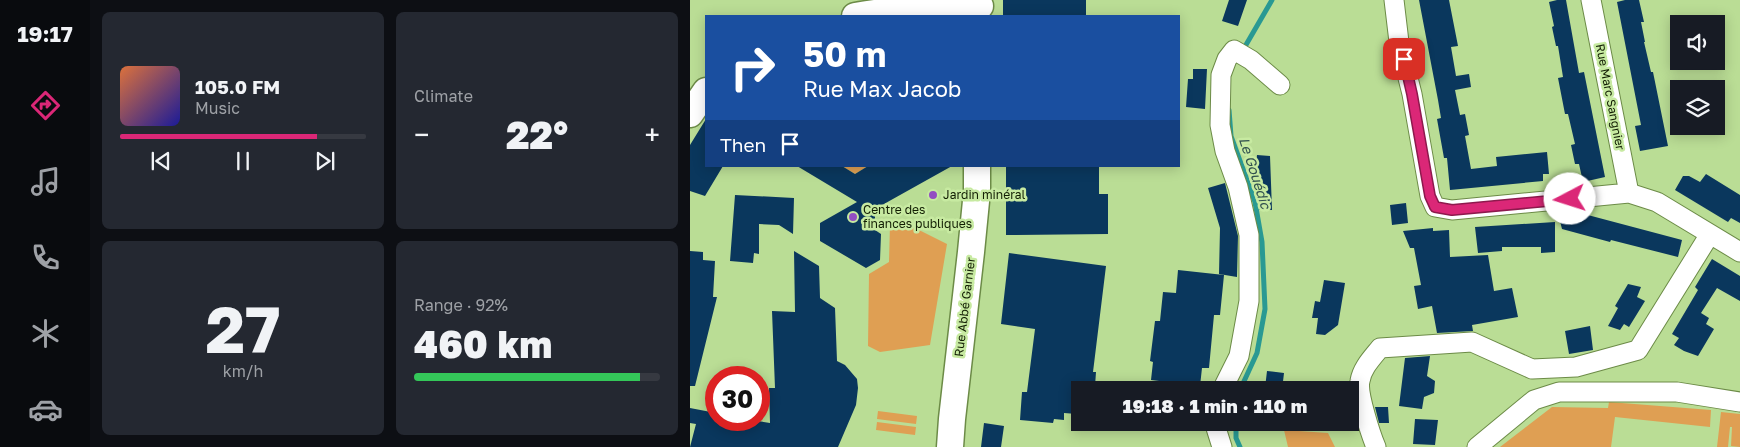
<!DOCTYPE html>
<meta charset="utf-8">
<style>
:root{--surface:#171b24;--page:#242831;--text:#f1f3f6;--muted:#9ea1a6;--line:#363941;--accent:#db2777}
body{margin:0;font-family:"Golos Text",sans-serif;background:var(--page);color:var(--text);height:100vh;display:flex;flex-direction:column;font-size:19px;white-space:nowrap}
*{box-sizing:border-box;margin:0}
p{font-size:16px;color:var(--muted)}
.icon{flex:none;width:28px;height:28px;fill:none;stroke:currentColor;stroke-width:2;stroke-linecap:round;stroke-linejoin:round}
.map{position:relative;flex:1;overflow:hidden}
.details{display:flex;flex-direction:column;gap:12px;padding:12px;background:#0d0f14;width:600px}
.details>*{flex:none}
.guide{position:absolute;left:15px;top:15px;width:475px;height:152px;border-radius:0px;box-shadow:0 2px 12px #0003;background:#1a4fa0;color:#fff;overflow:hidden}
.controls{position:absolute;left:980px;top:15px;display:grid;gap:10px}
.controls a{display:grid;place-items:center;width:55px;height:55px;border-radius:0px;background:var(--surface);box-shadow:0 2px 12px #0003;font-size:25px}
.speed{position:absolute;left:15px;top:366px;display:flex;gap:10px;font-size:25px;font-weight:700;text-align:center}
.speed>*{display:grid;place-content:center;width:65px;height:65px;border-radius:50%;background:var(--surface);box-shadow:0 2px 12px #0003;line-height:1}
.speed .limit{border:8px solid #d22;background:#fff;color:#111}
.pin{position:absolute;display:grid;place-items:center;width:42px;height:42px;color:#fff;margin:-21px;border-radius:10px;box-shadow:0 2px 8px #0006}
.me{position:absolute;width:55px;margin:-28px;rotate:265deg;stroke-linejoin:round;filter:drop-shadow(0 0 4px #0008)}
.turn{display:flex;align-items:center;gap:18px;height:105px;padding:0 15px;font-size:22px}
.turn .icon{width:65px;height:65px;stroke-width:2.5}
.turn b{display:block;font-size:35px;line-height:42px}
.then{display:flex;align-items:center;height:48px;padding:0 15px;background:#0003;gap:10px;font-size:19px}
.big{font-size:38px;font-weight:800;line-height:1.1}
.details .card{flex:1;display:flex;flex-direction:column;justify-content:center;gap:8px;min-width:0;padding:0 18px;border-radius:8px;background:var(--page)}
.details .dial{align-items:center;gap:0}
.dial b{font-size:65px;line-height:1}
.song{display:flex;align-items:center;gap:15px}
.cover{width:60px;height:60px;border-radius:8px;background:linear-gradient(135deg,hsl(20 70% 55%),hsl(240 70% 35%))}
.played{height:5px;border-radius:2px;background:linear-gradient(90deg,var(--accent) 80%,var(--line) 80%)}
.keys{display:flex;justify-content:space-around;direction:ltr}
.heat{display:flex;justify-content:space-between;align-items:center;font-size:28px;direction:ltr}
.charge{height:8px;border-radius:4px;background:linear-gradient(90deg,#34c759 92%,var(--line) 0)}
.details .tiles{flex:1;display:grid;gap:12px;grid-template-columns:repeat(2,1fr)}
.trip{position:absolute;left:381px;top:381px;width:288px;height:50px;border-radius:0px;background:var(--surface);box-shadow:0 2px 12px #0003;font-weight:800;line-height:50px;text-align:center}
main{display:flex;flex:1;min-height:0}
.tab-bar{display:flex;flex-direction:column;width:90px;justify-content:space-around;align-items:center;background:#090b0e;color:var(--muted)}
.tab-bar .icon{width:35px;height:35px}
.tab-bar .selected{color:var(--accent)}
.tab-bar b{font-size:22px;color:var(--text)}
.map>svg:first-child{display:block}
</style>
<main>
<nav class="tab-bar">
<b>19:17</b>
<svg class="icon selected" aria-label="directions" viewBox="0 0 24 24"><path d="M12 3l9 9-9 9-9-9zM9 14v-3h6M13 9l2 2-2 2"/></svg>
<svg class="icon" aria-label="music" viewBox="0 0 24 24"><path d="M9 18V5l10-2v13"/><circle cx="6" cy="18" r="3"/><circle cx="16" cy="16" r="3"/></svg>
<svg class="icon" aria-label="phone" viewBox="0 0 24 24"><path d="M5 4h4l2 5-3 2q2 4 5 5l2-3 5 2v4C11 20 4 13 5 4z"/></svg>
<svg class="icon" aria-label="climate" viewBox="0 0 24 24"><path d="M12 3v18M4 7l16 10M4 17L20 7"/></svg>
<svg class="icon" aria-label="car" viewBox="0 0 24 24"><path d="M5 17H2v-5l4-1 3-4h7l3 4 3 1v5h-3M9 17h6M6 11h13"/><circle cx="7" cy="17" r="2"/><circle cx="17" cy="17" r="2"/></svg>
</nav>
<section class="details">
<div class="tiles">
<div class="card">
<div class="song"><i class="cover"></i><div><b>105.0 FM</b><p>Music</p></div></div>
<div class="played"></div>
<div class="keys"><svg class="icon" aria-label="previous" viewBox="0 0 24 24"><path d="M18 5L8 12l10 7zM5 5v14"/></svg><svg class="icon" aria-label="pause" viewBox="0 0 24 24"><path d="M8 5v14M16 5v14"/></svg><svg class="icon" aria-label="next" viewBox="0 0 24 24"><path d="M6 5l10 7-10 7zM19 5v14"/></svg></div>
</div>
<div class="card"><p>Climate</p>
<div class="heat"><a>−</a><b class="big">22°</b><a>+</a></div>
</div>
<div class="card dial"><b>27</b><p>km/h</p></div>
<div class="card"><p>Range · 92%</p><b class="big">460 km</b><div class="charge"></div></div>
</div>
</section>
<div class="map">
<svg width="1050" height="447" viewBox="0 0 1050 447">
<rect width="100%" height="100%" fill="#badd95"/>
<path fill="#df9f53" d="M 152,166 L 178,166 L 165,174 Z
M 207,219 L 257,244 L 240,345 L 190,352 L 178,346 L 179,274 L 199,262 L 200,224 Z
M 919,402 L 1021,410 L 1020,427 L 925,417 L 921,447 L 810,447 L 862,407 L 918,408 Z
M 188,411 L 227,416 L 226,424 L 187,419 Z
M 1031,412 L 1050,414 L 1050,447 L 1041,446 L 1042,427 L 1040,427 L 1038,447 L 1027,447 Z
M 187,422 L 226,427 L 225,435 L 186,430 Z
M 594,430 L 638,433 L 645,447 L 598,447 Z"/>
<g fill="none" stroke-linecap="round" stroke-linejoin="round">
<path stroke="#299993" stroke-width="5" d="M 553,50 L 582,0
M 539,110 L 541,136 L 565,202 L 572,242 L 575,309 L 567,353 L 550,390
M 546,422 L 546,438 L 550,447"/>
</g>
<path fill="#0a375d" d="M 313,0 L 396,0 L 396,16 L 313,16 Z
M 539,0 L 557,0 L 548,26 L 532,21 Z
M 729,0 L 759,0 L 768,46 L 761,47 L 766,76 L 779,74 L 781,87 L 765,90 L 770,115 L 775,114 L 779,135 L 775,136 L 781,169 L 807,166 L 806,157 L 857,152 L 859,174 L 853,174 L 853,181 L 760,190 L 757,158 L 754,158 L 747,119 L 751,118 L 748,100 Z
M 867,0 L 876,0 L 889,73 L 894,72 L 915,177 L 893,182 L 889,164 L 885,164 L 881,145 L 885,144 L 878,114 L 875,114 L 868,78 L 873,77 L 868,46 L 866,46 L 862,27 L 864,26 L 859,2 Z
M 935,0 L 949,0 L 954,22 L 951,22 L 955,42 L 954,42 L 961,72 L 963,72 L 978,146 L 950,151 L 945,126 L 951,125 L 927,2 Z
M 503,69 L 517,69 L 515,109 L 496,107 L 498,79 L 503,79 Z
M 16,119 L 16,166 L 33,166 L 15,196 L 0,191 L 0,145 Z
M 567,155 L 580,156 L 582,210 L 569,210 L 566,164 Z
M 107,166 L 152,166 L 165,174 L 178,166 L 262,166 L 185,209 L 185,230 L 191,234 L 190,260 L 176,268 L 130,241 L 130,223 L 167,202 Z
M 316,166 L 409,167 L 409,194 L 418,194 L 418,234 L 316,235 Z
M 1016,174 L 1050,195 L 1050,223 L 1041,218 L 1038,222 L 985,190 L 993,176 L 999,176 L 1010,182 Z
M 535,183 L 548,236 L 547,277 L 529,274 L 530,228 L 518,188 Z
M 45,195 L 104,198 L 103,234 L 89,225 L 69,224 L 69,254 L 64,253 L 63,263 L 40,261 Z
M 716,203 L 718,223 L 702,225 L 700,205 Z
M 894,214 L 992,240 L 988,257 L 921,240 L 920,242 L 872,229 L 869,217 Z
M 865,222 L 865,252 L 851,253 L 851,247 L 812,247 L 812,251 L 788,253 L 785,227 Z
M 743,228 L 743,231 L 759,230 L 760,257 L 798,255 L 804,291 L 822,288 L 828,317 L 782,325 L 783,331 L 747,333 L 742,306 L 728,309 L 724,286 L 731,285 L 724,248 L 720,248 L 713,231 Z
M 0,251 L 13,252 L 13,260 L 25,261 L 23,297 L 27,297 L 5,386 L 0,386 Z
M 104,251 L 129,266 L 130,298 L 145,308 L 147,361 L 155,365 L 167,379 L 168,388 L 166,405 L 148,447 L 0,447 L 6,424 L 0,423 L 0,408 L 26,413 L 26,420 L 62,420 L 80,423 L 79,388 L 85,388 L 82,311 L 105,312 Z
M 319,253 L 416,266 L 403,372 L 406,372 L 405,386 L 390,384 L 387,414 L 374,413 L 374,420 L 364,419 L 363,423 L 330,420 L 332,392 L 337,392 L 345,329 L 311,324 Z
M 1022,259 L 1050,276 L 1050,301 L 1027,288 L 1011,313 L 1019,318 L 1016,324 L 1024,329 L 1008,356 L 994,351 L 984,345 L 989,338 L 982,334 L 1008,290 L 1005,287 Z
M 488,270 L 534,275 L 530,315 L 524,315 L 519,368 L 512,368 L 510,386 L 461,380 L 463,362 L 460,361 L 465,321 L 470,321 L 473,292 L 486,293 Z
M 634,280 L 655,283 L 648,325 L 635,335 L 626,334 L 628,318 L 622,318 L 625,301 L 630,302 Z
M 938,284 L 951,287 L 947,297 L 955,301 L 939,327 L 934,324 L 930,330 L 918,326 L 928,308 L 925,306 Z
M 900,326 L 903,350 L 879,354 L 875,331 Z
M 740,356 L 737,376 L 745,381 L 744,393 L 734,397 L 732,409 L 709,406 L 715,358 Z
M 577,371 L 594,373 L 592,390 L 575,388 Z
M 685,407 L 698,407 L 699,423 L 689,423 Z
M 725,419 L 748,420 L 745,445 L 723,444 Z
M 294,423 L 314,426 L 311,447 L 291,447 Z"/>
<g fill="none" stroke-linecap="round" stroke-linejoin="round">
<g stroke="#6c8b47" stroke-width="21">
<path id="street" d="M 704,0 L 709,42 L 722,94 L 740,196 L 745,207 L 762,210 L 939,193 L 967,202 L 1050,252
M 901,0 L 939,193
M 532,390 L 549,356 L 559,301 L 559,235 L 548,187 L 535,151 L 530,125 L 531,75 L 537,59 L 544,50 L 561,60 L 590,85
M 526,422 L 526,428 L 532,447
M 686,447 C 681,435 667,393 670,381 C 672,368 682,358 690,348 L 782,342 L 842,369 L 886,367 L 948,350 L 1020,234
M 787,447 L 844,400 L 869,392 L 987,392 L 1050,402"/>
</g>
<g stroke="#6c8b47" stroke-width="29">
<path id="secondary" d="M 165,16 C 207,9 248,6 290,6
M 0,114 L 16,91
M 260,447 L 262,419 L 281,252 L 287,191 L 287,166"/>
</g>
<use href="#street" stroke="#fff" stroke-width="19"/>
<use href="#secondary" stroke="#fff" stroke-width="26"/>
</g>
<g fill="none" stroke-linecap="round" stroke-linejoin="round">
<g stroke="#8e194d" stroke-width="12">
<path id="route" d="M 714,59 L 722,94 L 740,196 L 745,207 L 762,210 L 880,199"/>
</g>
<use href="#route" stroke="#db2777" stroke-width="9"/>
</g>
<g fill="#934ec2" stroke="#c7eaa1" stroke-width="2">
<circle cx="243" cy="195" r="5"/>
<circle cx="163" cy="217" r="5"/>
</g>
<g text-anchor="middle" stroke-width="5" stroke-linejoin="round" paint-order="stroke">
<g font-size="12" fill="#121e03" stroke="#c7eaa1">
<text transform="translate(920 97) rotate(79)" y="4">Rue Marc Sangnier</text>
<text transform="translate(275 307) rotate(-83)" y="4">Rue Abbé Garnier</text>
</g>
<g font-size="12" fill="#121e03" stroke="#c7eaa1" text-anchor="start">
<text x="253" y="199">Jardin minéral</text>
<text x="173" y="214">Centre des<tspan x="173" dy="14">finances publiques</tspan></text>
</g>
<g font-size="14" font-style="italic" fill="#32524f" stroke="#c7eaa1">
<text transform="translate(565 173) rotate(72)" y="5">Le Gouédic</text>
</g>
</g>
</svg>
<div class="controls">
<a><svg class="icon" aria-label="sound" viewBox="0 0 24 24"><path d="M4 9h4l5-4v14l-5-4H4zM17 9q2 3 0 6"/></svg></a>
<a><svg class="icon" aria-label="layers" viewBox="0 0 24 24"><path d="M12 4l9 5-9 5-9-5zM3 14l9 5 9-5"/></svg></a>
</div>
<div class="speed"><div class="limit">30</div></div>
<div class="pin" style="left:714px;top:59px;background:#d93025"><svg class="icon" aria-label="arrive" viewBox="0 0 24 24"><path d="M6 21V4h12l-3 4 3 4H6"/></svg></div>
<svg class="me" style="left:880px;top:199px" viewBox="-20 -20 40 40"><circle r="19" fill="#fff"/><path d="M0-13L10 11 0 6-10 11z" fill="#db2777"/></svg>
<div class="trip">19:18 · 1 min · 110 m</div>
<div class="guide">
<div class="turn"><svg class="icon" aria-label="right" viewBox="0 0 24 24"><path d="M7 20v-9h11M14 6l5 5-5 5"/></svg><div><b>50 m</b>Rue Max Jacob</div></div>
<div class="then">Then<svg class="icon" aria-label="arrive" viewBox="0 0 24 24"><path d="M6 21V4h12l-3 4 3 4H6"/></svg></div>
</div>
</div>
</main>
